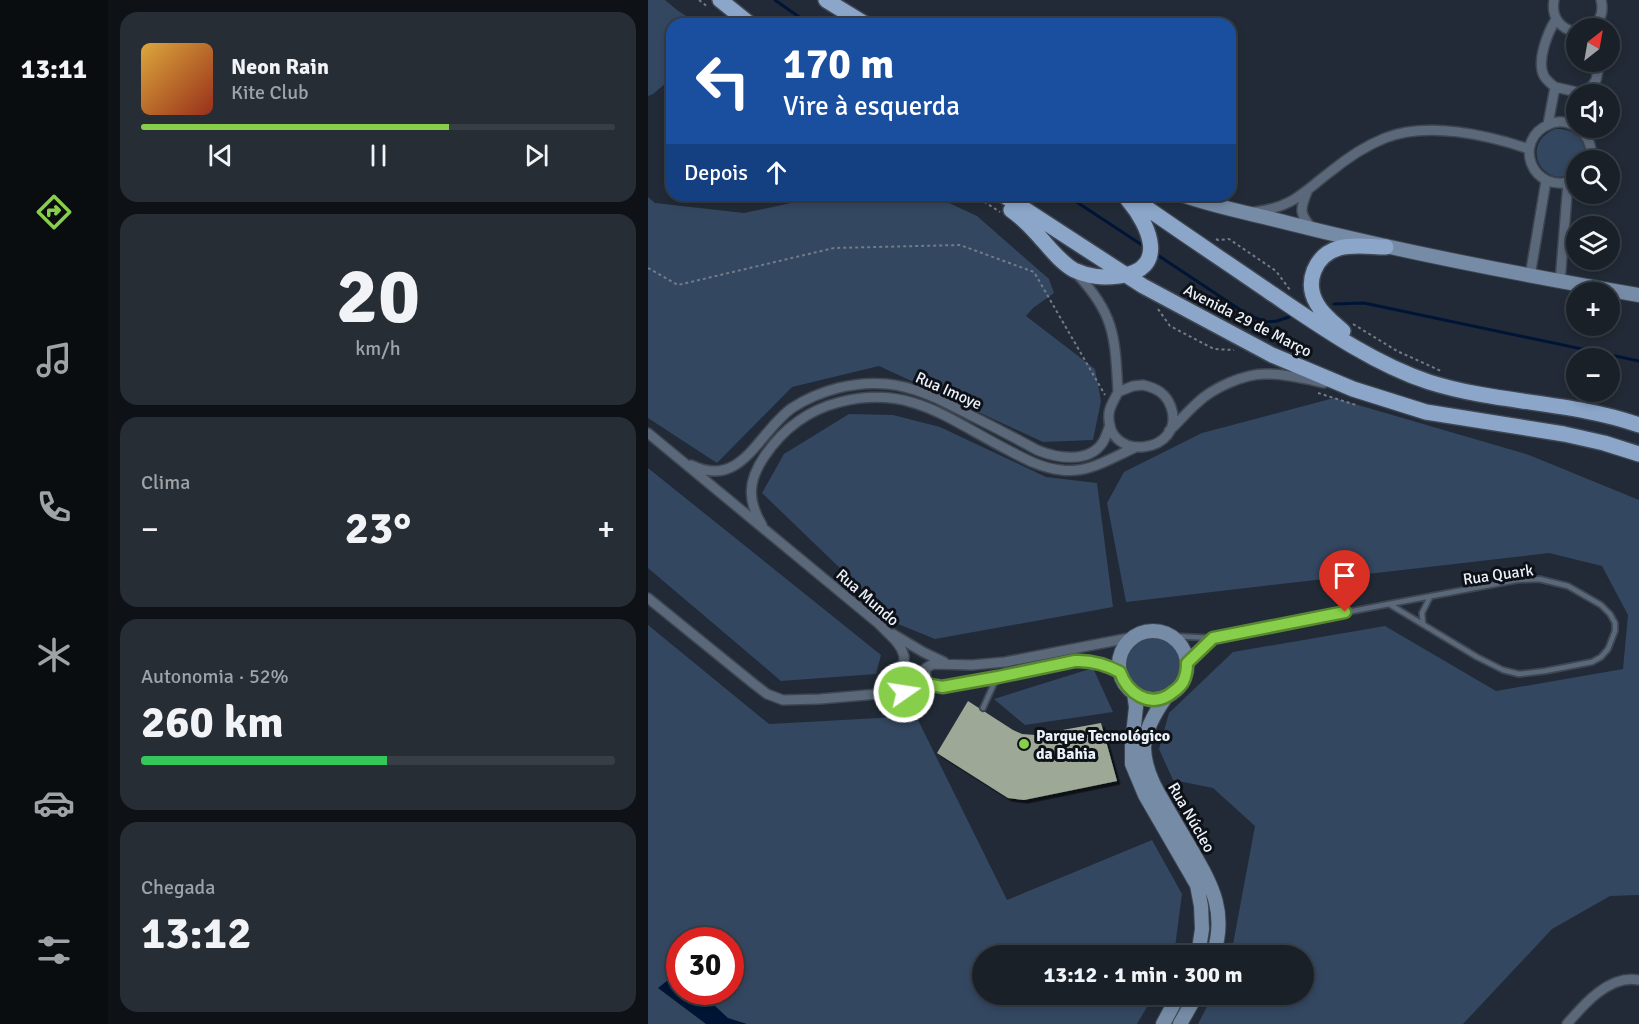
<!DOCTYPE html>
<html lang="pt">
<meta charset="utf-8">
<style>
:root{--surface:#192028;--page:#262d34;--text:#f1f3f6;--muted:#9fa3a8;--line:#373e45;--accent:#87cf4a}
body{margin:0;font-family:Signika,sans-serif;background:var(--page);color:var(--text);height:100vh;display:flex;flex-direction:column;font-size:22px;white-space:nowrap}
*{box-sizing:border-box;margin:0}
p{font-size:20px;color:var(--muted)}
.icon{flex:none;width:33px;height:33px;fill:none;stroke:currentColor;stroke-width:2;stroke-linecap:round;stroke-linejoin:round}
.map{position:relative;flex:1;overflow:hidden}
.drawer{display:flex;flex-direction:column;gap:12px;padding:12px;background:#0e1216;width:540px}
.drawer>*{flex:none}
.hud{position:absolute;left:18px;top:18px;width:570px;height:183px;border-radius:18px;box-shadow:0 3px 9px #0003,0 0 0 2px var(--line);background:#1a4fa0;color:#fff;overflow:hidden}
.needle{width:39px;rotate:31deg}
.fabs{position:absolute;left:918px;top:18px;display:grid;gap:12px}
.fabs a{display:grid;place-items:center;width:54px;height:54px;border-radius:50%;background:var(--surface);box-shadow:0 3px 9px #0003,0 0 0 2px var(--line);font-size:30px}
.speed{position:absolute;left:18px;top:927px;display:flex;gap:12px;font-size:30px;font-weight:700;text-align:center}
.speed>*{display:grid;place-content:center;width:78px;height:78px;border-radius:50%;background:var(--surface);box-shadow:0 3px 9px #0003,0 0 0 2px var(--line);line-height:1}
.speed .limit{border:9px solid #d22;background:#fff;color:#111}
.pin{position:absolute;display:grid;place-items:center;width:51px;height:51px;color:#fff;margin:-62px -26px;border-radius:50% 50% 50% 0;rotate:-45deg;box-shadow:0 0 6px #0007}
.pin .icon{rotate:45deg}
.me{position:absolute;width:66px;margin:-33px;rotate:77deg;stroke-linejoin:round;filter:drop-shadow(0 0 4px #0008)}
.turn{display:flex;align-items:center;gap:21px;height:126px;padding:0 18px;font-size:27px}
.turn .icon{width:78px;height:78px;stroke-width:2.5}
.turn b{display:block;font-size:42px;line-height:51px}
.then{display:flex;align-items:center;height:57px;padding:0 18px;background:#0003;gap:12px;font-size:22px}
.big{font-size:45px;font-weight:800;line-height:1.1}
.drawer .tile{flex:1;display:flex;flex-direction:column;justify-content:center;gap:9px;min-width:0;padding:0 21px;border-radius:18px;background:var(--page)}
.drawer .dial{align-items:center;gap:0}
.dial b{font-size:78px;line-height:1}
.song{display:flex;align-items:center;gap:18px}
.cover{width:72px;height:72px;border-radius:9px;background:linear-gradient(135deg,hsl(40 70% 55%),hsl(10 70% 35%))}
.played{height:6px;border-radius:3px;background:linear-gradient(90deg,var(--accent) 65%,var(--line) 65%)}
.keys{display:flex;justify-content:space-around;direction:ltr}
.heat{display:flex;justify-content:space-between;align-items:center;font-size:33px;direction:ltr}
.charge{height:9px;border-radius:4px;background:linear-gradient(90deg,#34c759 52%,var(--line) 0)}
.trip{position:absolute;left:324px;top:945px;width:342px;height:60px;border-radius:30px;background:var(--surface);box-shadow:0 3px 9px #0003,0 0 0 2px var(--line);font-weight:800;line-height:60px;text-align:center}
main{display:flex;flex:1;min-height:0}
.dock{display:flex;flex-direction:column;width:108px;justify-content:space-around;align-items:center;background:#0a0d10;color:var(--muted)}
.dock .icon{width:42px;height:42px}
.dock .selected{color:var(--accent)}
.dock b{font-size:27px;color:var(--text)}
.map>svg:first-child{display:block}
</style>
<main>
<nav class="dock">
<b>13:11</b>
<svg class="icon selected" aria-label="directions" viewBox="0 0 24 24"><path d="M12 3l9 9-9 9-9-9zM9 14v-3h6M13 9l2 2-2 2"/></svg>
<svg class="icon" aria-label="music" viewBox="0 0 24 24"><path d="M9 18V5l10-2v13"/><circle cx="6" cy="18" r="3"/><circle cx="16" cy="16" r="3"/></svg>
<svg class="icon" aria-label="phone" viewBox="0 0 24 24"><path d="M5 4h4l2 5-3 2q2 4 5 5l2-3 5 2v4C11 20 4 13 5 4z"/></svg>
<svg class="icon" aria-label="climate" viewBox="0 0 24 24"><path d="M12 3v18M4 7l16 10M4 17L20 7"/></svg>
<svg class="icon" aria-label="car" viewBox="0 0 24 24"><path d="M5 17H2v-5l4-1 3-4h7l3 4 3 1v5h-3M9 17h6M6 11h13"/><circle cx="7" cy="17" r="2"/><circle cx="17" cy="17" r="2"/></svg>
<svg class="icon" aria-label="filters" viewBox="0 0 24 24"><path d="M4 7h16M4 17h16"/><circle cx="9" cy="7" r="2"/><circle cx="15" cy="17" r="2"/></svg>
</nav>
<section class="drawer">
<div class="tile">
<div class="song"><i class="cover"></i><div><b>Neon Rain</b><p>Kite Club</p></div></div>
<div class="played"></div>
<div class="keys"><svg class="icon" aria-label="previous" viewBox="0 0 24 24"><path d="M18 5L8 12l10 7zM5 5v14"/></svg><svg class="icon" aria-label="pause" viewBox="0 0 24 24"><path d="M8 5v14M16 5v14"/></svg><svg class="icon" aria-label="next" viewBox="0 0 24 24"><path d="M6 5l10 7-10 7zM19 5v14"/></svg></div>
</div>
<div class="tile dial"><b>20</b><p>km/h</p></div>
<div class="tile"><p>Clima</p>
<div class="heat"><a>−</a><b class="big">23°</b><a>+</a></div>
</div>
<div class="tile"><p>Autonomia · 52%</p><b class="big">260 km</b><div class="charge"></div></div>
<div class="tile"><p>Chegada</p><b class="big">13:12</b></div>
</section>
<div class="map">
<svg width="991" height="1024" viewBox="0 0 991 1024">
<defs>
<filter id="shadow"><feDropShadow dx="3.5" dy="3.5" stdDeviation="0" flood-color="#0009"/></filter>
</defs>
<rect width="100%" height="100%" fill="#212a36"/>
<path fill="#344761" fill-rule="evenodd" d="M 0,0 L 17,0 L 29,10 L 50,24 L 24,24 L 24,78 L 5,94 L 0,96 Z
M 907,129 C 927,128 940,140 936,160 L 928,160 L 928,172 C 895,192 870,144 907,129 Z
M 180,195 L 284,195 L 329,216 L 401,279 L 406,293 L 385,308 L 378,316 L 447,369 L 453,401 L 445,440 L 395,442 L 231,366 L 144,387 L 69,463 L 0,418 L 0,197 L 7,203 L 96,213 Z
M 686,398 L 881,455 L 991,500 L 991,895 L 962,896 L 904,929 L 815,1024 L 550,1024 L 565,995 L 656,994 L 656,956 L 583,955 L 607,826 L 565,788 L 525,780 L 511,749 L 521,713 L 585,652 L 737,626 L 848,691 L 975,669 L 980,615 L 954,566 L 901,553 L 478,602 L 459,503 L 476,472 L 554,433 Z
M 201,414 L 245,415 L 292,427 L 398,477 L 449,483 L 465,607 L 287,639 L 250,624 L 114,493 L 136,454 Z
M 0,468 L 233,655 L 228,674 L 133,681 L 0,568 Z
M 0,625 L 121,724 L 268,716 L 359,900 L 504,840 L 534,894 L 526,955 L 334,956 L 334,994 L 506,995 L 489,1024 L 0,1024 ZM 32,940 L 82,940 L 82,992 L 32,992 Z
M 508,636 C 524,641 537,656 531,673 C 527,687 505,699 492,689 C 486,684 482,677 477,670 C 479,650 487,638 508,636 Z
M 445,668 L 465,712 L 377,725 L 346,699 Z"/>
<path fill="#001535" d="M 30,972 L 32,992 L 52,992 L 80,1018 L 99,1024 L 58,1024 L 10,988 Z"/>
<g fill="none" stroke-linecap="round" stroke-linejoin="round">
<path stroke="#001535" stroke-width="3" d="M 127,0 L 161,24
M 418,195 L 497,247
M 508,254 L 600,315 L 618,322 L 629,321 L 641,317
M 686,304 L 716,303 L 991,361"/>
</g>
<path fill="#9ea897" filter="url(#shadow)" d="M 320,701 L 365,730 L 374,734 L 387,735 L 453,723 L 469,781 L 376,800 L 360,798 L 289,753 Z"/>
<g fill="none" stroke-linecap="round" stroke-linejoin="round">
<g stroke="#3d4651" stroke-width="8">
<path id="lane" d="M 775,624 L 774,613 L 782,597
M 523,636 L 565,638 L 741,604 L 869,580 L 891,579 L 920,586 L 953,605 L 962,614 L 967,623 L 967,631 L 960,649 L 953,657 L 944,662 L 897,671 L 871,674 L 855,670 L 829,657 L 741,604
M 539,663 L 565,638
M 335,708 L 349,677"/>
</g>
<g stroke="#3d4651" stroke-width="12">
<path id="street" d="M 906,0 C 903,17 912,29 928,32
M 943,28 C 953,21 956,12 953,0
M 907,87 L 933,93
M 933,94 L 944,86 L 948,80 L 952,62
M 900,124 L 907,87 C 903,84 899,81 896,76 C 888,61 900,32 908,19
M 924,124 L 928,110
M 928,127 C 920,122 911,120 902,124 C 863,139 883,197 928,180
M 930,128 C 940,136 945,147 942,160
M 659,192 C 652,209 651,214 664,228
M 606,212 C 645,207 653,194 682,172 C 698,159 717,146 737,138 C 779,121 840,135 881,149
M 428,273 C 467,314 467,337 470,392
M 882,276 L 898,181
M 912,282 L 920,183
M 495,385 C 508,388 518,393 523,407 C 539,454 456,464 461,413 C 462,405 467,399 470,392 L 485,386 Z
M 521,431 C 531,422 539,412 548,404 C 564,388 597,373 620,374 C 639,374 658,379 676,383
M 0,433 L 231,624 L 247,640 L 253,648 L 256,656 L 256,667 L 247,684 L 239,690 L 230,694 L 172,699 L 135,700 L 119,694 L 106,684 L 0,598
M 43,465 C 94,490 110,432 144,408 C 172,390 206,381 239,384 C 270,387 297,402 324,416 C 346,427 367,438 389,450 C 408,458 441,464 455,442 C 458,437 460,430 462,425
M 114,525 C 99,500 100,481 116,457 C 134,430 160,410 192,402 C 264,384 302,421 362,451 C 379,460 394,468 413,470 C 440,474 463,458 486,448
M 245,634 L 275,652 L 296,662
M 472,672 C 457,664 444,660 427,661 C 407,665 296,691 284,685 C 277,681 277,674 278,668 L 285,664 L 324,665 L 357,662 L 486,637
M 235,694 L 256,692 L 284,685
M 919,1024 C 936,1004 962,974 991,980"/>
</g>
<g stroke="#3d4651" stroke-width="16">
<path id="secondary" d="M 534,195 C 570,208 607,214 644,224 C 759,253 874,275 991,295
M471 665a34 34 0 1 1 68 0a34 34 0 1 1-68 0Z
M 486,693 L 488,707 L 484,744 L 484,764 L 497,795 L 549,885 L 553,906 L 554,929 L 550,956
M 518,697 C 508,711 497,730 496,747 C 496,767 506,787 516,803 C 525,819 535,835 544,851 C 565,887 579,913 565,956
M 515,1024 L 531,994
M 532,1024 L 549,994"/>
</g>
<g stroke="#3d4651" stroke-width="18">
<path id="primary" d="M 72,0 L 102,24
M 178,0 L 217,24
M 355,195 L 495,286 L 624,355 L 705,389 L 778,412 L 916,434 L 956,443 L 991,454
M 480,195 C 527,228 575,260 623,293 C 672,326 724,363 781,382 C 850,404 923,401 991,425
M 363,210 C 373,217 382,226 390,235 C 401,247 412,262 426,270 C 441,277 454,278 471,276 C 521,270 502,226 480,200
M 695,331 C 686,323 675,315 669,304 C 656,282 667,255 691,248 C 706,244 723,247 738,247"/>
</g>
<path stroke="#737b86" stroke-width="2" stroke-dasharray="3 3" stroke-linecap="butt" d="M 51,0 L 60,7
M 326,195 L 352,212
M 568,239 L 570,240 L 581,239 L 628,271 L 642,290
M 0,268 L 30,285 L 186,248 L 312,245 L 386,272 L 457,395
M 510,309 L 522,326 L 566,349 L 586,350
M 705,324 L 749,351 L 793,371
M 670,393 L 708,405"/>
<use href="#lane" stroke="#5b6879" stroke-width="4.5"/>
<use href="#street" stroke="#5b6879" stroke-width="9"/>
<use href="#secondary" stroke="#768ba6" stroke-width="14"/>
<use href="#primary" stroke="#8ba6c9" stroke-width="15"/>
</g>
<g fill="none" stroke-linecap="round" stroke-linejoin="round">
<g stroke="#588730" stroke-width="15">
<path id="route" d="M 256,692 L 284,685 L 294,687 L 350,677 L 427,661 C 444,660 457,664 472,672 C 479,692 500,708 521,695 C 526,691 532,688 535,682 C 538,676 539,670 539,663 L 565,638 L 697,612"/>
</g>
<use href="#route" stroke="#87cf4a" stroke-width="10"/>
</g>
<circle fill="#87cf4a" stroke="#0e1218" stroke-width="2" cx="376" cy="744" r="6"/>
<g text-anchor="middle" stroke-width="6" stroke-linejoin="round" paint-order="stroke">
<g font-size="16" fill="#ecf2fa" stroke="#0e1218">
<text transform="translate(600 320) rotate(27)" y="6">Avenida 29 de Março</text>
<text transform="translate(301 390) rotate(24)" y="6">Rua Imoye</text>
<text transform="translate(850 574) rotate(-8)" y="6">Rua Quark</text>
<text transform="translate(220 597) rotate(41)" y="6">Rua Mundo</text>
<text transform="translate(544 817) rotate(60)" y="6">Rua Núcleo</text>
</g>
<g font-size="16" font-weight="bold" fill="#ecf2fa" stroke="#0e1218" text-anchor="start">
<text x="388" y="741">Parque Tecnológico<tspan x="388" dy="18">da Bahia</tspan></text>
</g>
</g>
</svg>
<div class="fabs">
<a><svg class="needle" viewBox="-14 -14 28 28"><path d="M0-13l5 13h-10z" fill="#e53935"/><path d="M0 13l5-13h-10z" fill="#9fa3a8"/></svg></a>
<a><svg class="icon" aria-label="sound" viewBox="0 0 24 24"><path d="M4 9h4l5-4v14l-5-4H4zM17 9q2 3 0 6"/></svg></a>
<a><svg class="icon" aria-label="search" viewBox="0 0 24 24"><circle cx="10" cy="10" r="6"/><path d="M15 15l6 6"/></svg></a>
<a><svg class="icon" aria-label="layers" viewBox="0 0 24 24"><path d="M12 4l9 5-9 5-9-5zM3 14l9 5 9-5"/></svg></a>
<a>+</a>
<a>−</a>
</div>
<div class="speed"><div class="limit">30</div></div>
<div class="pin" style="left:697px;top:612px;background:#d93025"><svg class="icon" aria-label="arrive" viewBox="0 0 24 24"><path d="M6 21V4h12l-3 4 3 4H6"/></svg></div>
<svg class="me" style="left:256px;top:692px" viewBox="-20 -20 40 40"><circle r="17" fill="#87cf4a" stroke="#fff" stroke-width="3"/><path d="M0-11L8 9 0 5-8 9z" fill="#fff"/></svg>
<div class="trip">13:12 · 1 min · 300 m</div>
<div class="hud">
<div class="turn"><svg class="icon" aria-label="left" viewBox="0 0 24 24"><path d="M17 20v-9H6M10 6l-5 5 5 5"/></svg><div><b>170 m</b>Vire à esquerda</div></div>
<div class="then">Depois<svg class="icon" aria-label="ahead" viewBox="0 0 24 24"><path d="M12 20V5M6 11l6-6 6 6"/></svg></div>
</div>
</div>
</main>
